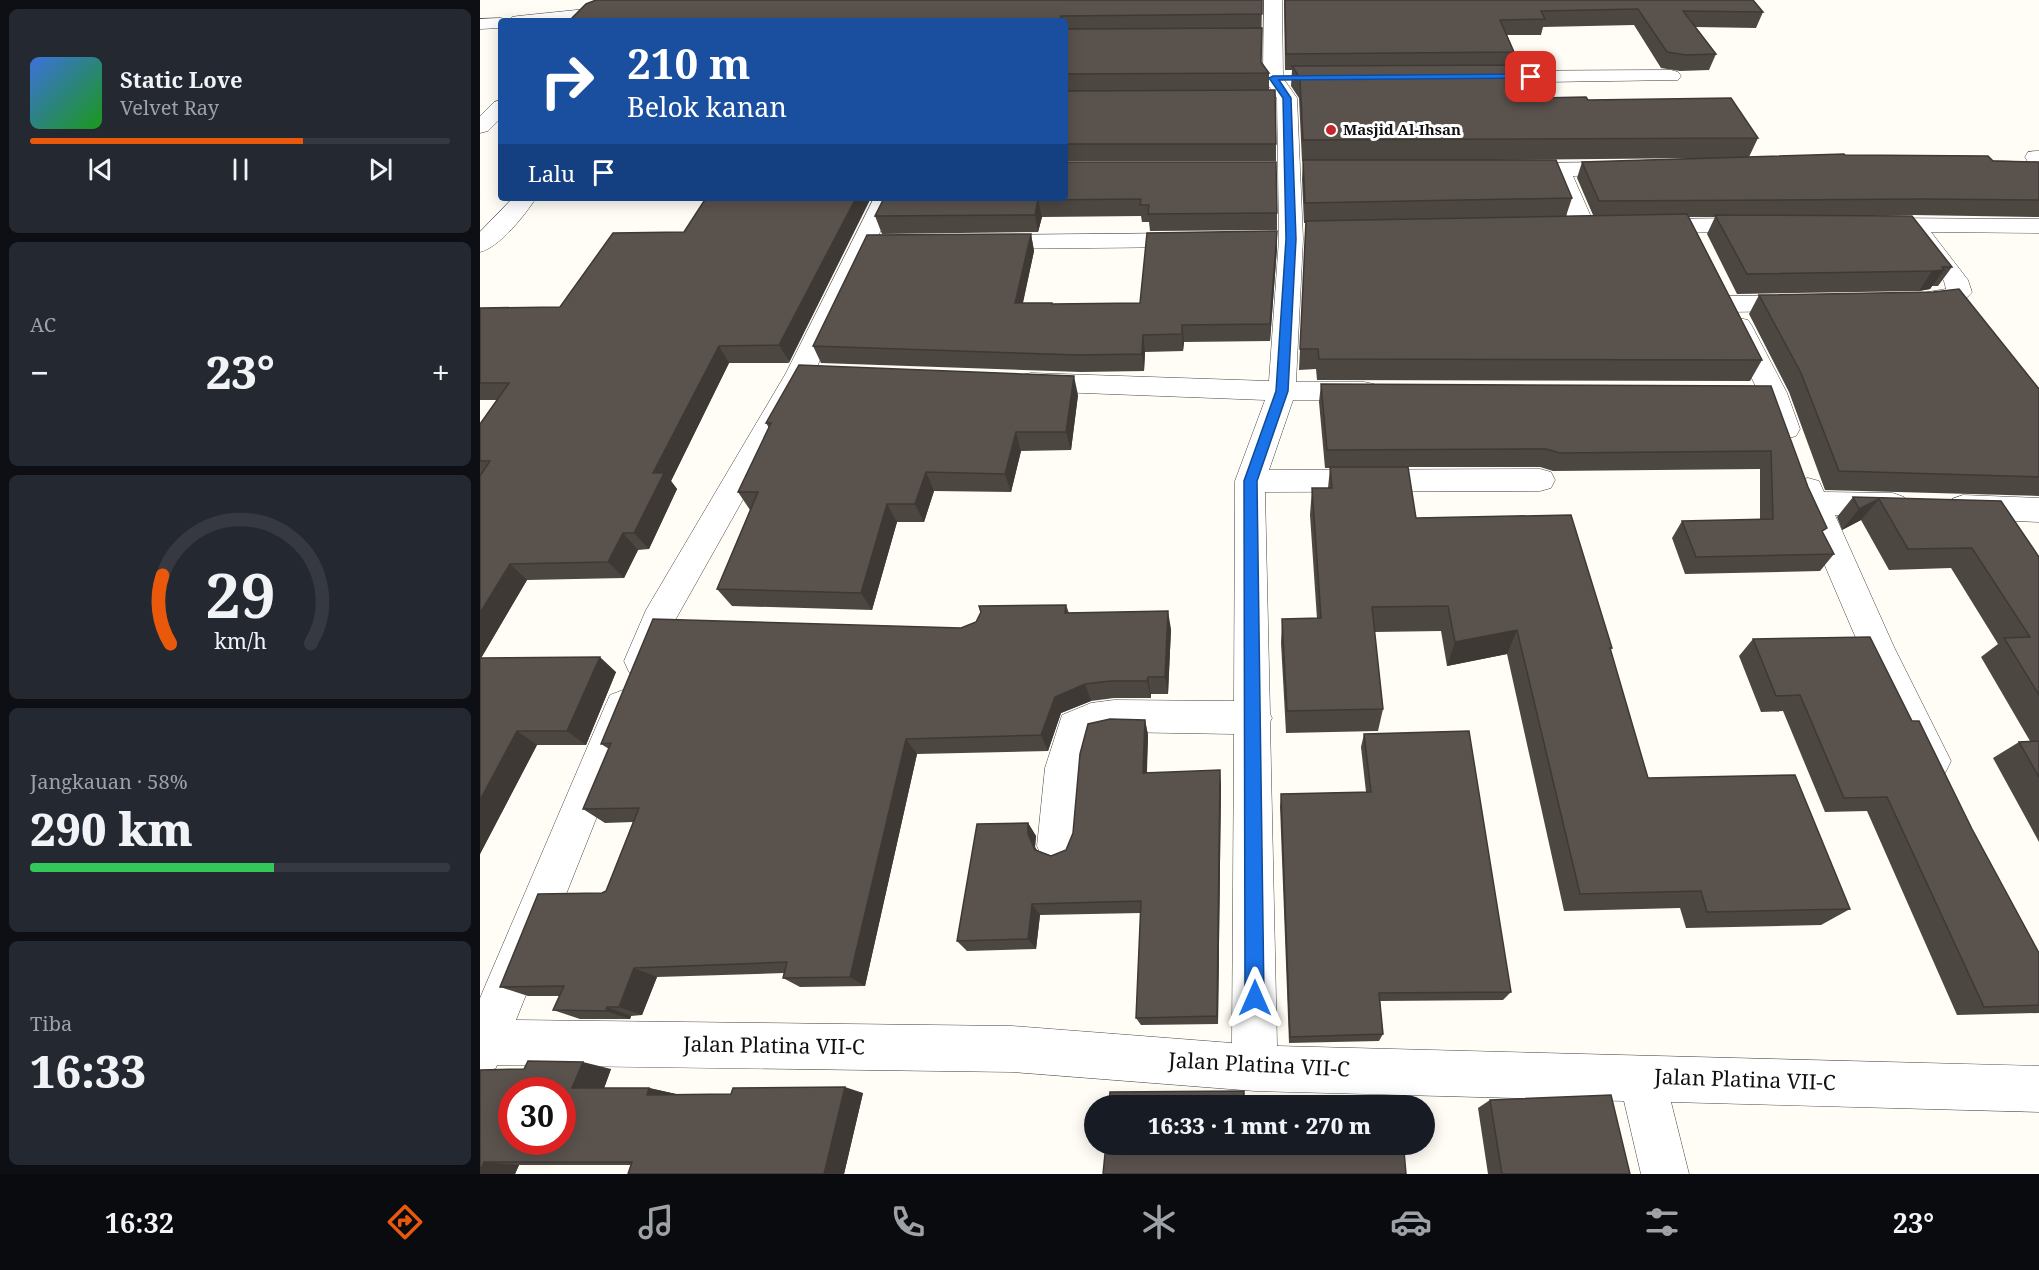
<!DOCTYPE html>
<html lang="id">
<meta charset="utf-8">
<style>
:root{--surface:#171b24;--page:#242831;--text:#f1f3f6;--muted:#9ea1a6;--line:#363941;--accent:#ea580c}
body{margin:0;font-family:"Noto Serif",serif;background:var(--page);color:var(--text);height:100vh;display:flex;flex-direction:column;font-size:22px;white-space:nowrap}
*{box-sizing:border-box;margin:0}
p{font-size:20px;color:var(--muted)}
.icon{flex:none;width:33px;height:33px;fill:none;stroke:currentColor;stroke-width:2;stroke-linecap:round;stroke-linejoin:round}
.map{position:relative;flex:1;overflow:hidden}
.panel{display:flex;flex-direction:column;gap:9px;padding:9px;background:#0d0f14;width:480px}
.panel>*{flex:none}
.hud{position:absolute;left:18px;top:18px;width:570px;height:183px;border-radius:6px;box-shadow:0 3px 15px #0003;background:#1a4fa0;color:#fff;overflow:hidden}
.speed{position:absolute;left:18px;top:1077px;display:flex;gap:12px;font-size:30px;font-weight:700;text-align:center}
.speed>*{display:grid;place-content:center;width:78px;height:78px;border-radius:50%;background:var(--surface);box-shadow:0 3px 15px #0003;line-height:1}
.speed .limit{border:9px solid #d22;background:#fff;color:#111}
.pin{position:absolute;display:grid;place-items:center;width:51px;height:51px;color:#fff;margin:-26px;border-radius:12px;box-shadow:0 3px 9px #0006}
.me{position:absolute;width:66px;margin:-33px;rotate:0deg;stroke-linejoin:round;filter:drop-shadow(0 0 4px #0008)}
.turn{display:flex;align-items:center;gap:21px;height:126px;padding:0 30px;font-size:27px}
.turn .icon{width:78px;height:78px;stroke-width:2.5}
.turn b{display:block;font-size:42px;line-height:51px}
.then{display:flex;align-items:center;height:57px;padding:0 30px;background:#0003;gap:12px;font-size:22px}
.big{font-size:45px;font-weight:800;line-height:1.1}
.panel .card{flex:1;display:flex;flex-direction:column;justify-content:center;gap:9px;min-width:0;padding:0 21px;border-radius:9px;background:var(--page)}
.panel .dial{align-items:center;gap:0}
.dial svg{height:156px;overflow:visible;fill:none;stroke:var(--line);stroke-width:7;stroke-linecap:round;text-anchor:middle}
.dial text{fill:var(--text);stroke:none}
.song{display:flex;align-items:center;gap:18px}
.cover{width:72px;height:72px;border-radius:9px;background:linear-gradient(135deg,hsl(220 70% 55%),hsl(120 70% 35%))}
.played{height:6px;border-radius:3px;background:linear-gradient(90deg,var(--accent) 65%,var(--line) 65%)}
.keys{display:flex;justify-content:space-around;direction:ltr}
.heat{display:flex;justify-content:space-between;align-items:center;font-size:33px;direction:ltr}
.charge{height:9px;border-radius:4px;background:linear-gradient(90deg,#34c759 58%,var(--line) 0)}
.trip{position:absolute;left:604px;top:1095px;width:351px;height:60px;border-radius:30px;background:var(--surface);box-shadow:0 3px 15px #0003;font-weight:800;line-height:60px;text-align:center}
.tabs{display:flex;height:96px;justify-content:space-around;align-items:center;background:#090b0e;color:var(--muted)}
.tabs .icon{width:42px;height:42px}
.tabs .selected{color:var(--accent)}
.tabs b{font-size:27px;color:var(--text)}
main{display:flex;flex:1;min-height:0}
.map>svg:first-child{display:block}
</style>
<main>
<section class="panel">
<div class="card">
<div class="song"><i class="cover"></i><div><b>Static Love</b><p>Velvet Ray</p></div></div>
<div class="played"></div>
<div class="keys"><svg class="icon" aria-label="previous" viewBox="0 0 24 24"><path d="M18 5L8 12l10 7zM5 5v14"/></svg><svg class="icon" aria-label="pause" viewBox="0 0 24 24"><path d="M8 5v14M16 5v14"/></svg><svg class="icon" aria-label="next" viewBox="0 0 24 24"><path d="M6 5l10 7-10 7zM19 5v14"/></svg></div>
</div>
<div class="card"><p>AC</p>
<div class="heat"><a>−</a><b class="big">23°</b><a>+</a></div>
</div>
<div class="card dial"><svg viewBox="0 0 100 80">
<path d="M14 69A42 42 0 1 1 86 69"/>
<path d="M14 69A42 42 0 0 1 10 34" stroke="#ea580c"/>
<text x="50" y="56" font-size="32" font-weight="700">29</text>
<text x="50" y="72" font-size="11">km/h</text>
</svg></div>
<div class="card"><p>Jangkauan · 58%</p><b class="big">290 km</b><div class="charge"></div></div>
<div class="card"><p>Tiba</p><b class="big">16:33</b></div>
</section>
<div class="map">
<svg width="1559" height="1174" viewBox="0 0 1559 1174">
<rect width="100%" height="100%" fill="#fffdf5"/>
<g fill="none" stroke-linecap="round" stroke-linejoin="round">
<g stroke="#444" stroke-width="1">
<path id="minor" d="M 127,0 L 150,0 L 147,4 L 110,19 L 29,21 L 32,17 L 38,16 L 106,9 Z
M 784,0 L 802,0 L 803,78 L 817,98 L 823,239 L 816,382 L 884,382 L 894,384 L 898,391 L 894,398 L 884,400 L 813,400 L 789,470 L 1060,469 L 1071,472 L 1075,480 L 1071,488 L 1060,491 L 785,492 L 790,714 L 792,718 L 790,722 L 797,1046 L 1559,1066 L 1559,1112 L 1191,1102 L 1209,1174 L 1161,1174 L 1144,1101 L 775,1091 L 532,1072 L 17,1065 L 16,1068 L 0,1075 L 0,998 L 125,706 L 130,695 L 143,690 L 156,695 L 161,706 L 36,1020 L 532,1026 L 752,1043 L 754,734 L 634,732 L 611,737 L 603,768 L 597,846 L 591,860 L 577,866 L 563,860 L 557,846 L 565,768 L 582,715 L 611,703 L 634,700 L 754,701 L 755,481 L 785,400 L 551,391 L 541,389 L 537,382 L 541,375 L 551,373 L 789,381 L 799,239 L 797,98 L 783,78 Z
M 21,18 L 29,21 L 21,21 L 21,28 L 0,29 L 0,19 Z
M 1191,70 L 1198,72 L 1201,76 L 1198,80 L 1001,83 L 994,81 L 991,77 L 994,73 L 1001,71 Z
M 21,100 L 21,118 L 8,131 L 0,133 L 0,116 L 14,102 Z
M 1556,151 L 1559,151 L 1559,163 L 1548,162 L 1545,157 L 1548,152 Z
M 1145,162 L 1153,164 L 1156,169 L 1153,174 L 1093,176 L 1116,228 L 1112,233 L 1104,235 L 1096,233 L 1092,228 L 1072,176 L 1026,175 L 1023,170 L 1026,165 L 1034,163 Z
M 33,198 L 56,198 C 45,215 20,247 0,252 L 0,232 Z
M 394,198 L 416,198 L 334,373 L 193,624 L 173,672 L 161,676 L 149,672 L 144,661 L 166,610 L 306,373 Z
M 1274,218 L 1282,220 L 1286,225 L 1282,230 L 1274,232 L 1170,233 L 1162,231 L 1158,226 L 1162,221 L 1170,219 Z
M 1395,218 L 1559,219 L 1559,233 L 1451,232 L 1488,280 L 1492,292 C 1481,308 1447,311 1430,307 L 1426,301 L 1430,295 L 1466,289 L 1464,281 L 1430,236 L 1433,232 L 1387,230 L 1383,225 L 1387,220 Z
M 711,233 L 719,235 L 723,240 L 719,245 L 711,247 L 508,249 L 500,247 L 496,242 L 500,237 L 508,235 Z
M 1318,295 L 1327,297 L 1331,303 L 1327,309 L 1318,311 L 1248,312 L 1239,310 L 1235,304 L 1239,298 L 1248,296 Z
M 1259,318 L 1268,320 L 1272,326 L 1307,393 L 1320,429 L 1316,436 L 1306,439 L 1296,436 L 1279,393 L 1246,326 L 1250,320 Z
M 1328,478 L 1339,481 L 1344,492 L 1413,493 L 1424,497 L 1428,505 L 1424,513 L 1413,517 L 1355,515 L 1414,647 L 1471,761 L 1465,773 L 1452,778 L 1439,773 L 1381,650 L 1322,512 L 1317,503 L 1313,489 L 1317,481 Z
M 1483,495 L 1559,498 L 1559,522 L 1483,519 L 1472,515 L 1468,507 L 1472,499 Z"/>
</g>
<use href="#minor" fill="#fff" fill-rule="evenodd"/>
</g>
<path fill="#4d4742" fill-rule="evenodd" d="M 782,0 L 781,62 L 789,73 L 789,90 L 796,144 L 796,161 L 585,161 L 585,21 L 89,21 Z
M 804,0 L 1273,0 L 1283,12 L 1276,28 L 1215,27 L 1236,54 L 1229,70 L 1200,71 L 1181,68 L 1154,25 L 1063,27 L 1061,35 L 1027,35 L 1034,52 L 1031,65 L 1057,98 L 1108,100 L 1278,138 L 1269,157 L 1365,155 L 1559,162 L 1559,217 L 1433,215 L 1345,216 L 1472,267 L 1458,286 L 1452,286 L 1450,289 L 1439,291 L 1257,294 L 1227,234 L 1235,217 L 1209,217 L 1282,360 L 1270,381 L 837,380 L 836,369 L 819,370 L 826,223 L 824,223 L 822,179 L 823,161 L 822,161 L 819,98 L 811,86 L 812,70 L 805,70 ZM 1218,158 L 1102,162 L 1097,178 L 1113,215 L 1086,216 L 1092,198 L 1011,160 Z
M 585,162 L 797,213 L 797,230 L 670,231 L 669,222 L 662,222 L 661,216 L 562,217 L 558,232 L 402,234 L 395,216 Z
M 226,198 L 309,363 L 249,363 L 191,481 L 197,489 L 169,549 L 158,550 L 144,578 L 47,580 L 1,658 L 136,672 L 106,745 L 57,745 L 0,854 L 0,424 L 17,400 L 0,400 L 0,308 L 80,307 L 204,232 Z
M 551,234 L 554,251 L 543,303 L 573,304 L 660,303 L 797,248 L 790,341 L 704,342 L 703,351 L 665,352 L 664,371 L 601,372 L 341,363 L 333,346 Z
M 1279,295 L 1559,389 L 1559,496 L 1345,490 L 1309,392 L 1269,314 Z
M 841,384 L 1291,386 L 1343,533 L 1354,554 L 1340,571 L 1205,574 L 1192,538 L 1202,521 L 1280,520 L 1280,469 L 1073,471 L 1060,467 L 928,467 L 936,518 L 1132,648 L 1130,651 L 1168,778 L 1370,909 L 1341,925 L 1206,928 L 1200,908 L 1084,911 L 1027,654 L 967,666 L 961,631 L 894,632 L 903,709 L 898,731 L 806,733 L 801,643 L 802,619 L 837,619 L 830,515 L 832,488 L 848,488 L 850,468 L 845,468 L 839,402 Z
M 598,395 L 591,450 L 541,451 L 531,492 L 454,491 L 444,522 L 417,522 L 392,610 L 252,606 L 237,589 L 270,510 L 258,492 L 289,428 L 286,423 Z
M 1373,497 L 1521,501 L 1559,557 L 1559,842 L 1513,758 L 1539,742 L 1550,741 L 1501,657 L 1518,644 L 1471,568 L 1409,570 L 1381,520 L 1362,530 L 1357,517 Z
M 586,605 L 589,613 L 691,629 L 688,694 L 671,694 L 671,698 L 634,698 L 611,701 L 581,713 L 568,751 L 437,754 L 385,986 L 320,987 L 303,978 L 304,973 L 177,977 L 162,1015 L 151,1016 L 150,1019 L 100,1019 L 73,1010 L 80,996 L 48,996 L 20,987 L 122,893 L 126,891 L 153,822 L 125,823 L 103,809 L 129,749 L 121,744 L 481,628 Z
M 1273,639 L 1432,721 L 1559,953 L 1559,1013 L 1477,1015 L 1387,811 L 1345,812 L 1303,711 L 1281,712 L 1259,656 Z
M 665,720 L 668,735 L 667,773 L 741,784 L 738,1024 L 661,1025 L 656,1018 L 661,913 L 560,915 L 556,949 L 487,951 L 477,941 L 548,823 L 556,836 L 555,847 L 557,850 L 571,856 L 586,850 Z
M 884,734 L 1031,992 L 1023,1000 L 900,1001 L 903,1034 L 899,1041 L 809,1043 L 800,807 L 801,794 L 886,792 L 881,747 Z
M 131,1069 L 124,1088 L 169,1088 L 196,1094 L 195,1095 L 383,1093 L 364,1174 L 148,1174 L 151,1165 L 39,1165 L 35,1174 L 0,1174 L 0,1070 Z
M 1010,1100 L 1150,1174 L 1008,1174 L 998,1108 Z"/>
<path fill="#3f3936" d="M 376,198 L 391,198 L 309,363 L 299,345 Z
M 558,200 L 562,217 L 558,232 L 555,215 Z
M 797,231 L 797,248 L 790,341 L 790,324 Z
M 551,234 L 554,251 L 539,320 L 535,303 Z
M 1464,270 L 1450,289 L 1439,291 L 1452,271 Z
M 702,325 L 704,342 L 703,351 L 702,334 Z
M 663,335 L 665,352 L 664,371 L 662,354 Z
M 239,346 L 249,363 L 191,481 L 197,489 L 169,549 L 154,533 L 173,473 Z
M 594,376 L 598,395 L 591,450 L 586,432 Z
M 536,432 L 541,451 L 531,492 L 525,474 Z
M 446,472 L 454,491 L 444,522 L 435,504 Z
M 1399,499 L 1381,520 L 1362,530 L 1379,509 Z
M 407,504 L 417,522 L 392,610 L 381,593 Z
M 143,533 L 158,550 L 144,578 L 128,562 Z
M 30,564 L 47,580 L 0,660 L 0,613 Z
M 688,611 L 691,629 L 688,694 L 685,677 Z
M 1037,630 L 1027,654 L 967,666 L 975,642 Z
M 120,657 L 136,672 L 106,745 L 87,731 Z
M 668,677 L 671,694 L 671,698 L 667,681 Z
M 605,684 L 611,701 L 581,713 L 568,751 L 561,735 L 575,697 Z
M 665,720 L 668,735 L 666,787 L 663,773 Z
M 37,731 L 57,745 L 0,854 L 0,800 Z
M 426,739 L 437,754 L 385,986 L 370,977 Z
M 740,770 L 741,784 L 738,1024 L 737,1016 Z
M 548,823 L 556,836 L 555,847 L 562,862 L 548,834 Z
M 552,904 L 560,915 L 556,949 L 548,939 Z
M 154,968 L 177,977 L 162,1015 L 139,1007 Z
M 127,1007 L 151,1016 L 150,1019 L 126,1011 Z
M 103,1062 L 131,1069 L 122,1094 L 92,1088 Z
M 365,1087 L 383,1093 L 364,1174 L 344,1174 Z
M 169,1088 L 196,1094 L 193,1101 L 167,1095 Z
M 4,1162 L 39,1165 L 35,1174 L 0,1174 L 0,1171 Z"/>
<path fill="#5a524d" stroke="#3f3936" stroke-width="1.5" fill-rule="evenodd" d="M 116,0 L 782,0 L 782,14 L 581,16 L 580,21 L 89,21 L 106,4 Z
M 805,0 L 1273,0 L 1283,12 L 1203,11 L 1236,54 L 1206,55 L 1187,52 L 1158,9 L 1061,11 L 1065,19 L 1020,20 L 1034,52 L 806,54 Z
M 782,28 L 781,62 L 789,73 L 585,74 L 585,29 Z
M 1042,65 L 1057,98 L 1106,97 L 1108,100 L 1251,98 L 1278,138 L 823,140 L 820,78 L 812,66 Z
M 795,90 L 796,144 L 585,144 L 585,91 Z
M 1364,154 L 1365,155 L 1508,156 L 1513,161 L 1559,162 L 1559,200 L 1443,199 L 1119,201 L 1102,162 Z
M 823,160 L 1076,160 L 1092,198 L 825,203 Z
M 585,162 L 796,162 L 797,213 L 668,214 L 669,205 L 660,205 L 661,199 L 558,200 L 555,215 L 395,216 L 404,198 L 585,198 Z
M 226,198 L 376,198 L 299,345 L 239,346 L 173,473 L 184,473 L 154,533 L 143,533 L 128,562 L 30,564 L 0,613 L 0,476 L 10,461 L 0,461 L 0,424 L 29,383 L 0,383 L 0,308 L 80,307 L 133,233 L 204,232 Z
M 1207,214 L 1282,360 L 839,359 L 838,349 L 820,349 L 826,221 Z
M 1235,215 L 1432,216 L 1472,267 L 1462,267 L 1464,270 L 1452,271 L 1267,274 Z
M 797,231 L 790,324 L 702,325 L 702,334 L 663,335 L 662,354 L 598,355 L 333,346 L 387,235 L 551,234 L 535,303 L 572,303 L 572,304 L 660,303 L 667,233 Z
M 1479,289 L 1559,389 L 1559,477 L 1359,471 L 1321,373 L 1279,295 L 1453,292 Z
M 319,365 L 594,376 L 586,432 L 536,432 L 525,474 L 446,472 L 435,504 L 407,504 L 381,593 L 237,589 L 278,492 L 258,492 L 291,423 L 286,423 Z
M 841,384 L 1291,386 L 1328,487 L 1347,528 L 1342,531 L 1354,554 L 1216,557 L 1202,521 L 1293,519 L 1291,451 L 1080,453 L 1066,449 L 847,450 Z
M 850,467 L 928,467 L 936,518 L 1091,515 L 1132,648 L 1130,648 L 1168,778 L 1315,775 L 1370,909 L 1227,912 L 1221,891 L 1100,894 L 1037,630 L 975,642 L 968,606 L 892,607 L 903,709 L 807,711 L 802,619 L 841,618 L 832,488 L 852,488 Z
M 1373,497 L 1521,501 L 1559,557 L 1559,695 L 1524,638 L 1550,637 L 1492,548 L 1428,549 L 1399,499 L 1379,509 Z
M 586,605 L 585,613 L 688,611 L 685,677 L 668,677 L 667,681 L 630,681 L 605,684 L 575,697 L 561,735 L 426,739 L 370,977 L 303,978 L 307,962 L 154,968 L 139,1007 L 127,1007 L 126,1011 L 73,1010 L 84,986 L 20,987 L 58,894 L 122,893 L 126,891 L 159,808 L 103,809 L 131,743 L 121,744 L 173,619 L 481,628 L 496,622 L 501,612 L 499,606 Z
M 1390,637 L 1432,721 L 1439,721 L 1492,829 L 1559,953 L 1559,1005 L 1504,1007 L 1407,797 L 1364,798 L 1320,695 L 1296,696 L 1273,639 Z
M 120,657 L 87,731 L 37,731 L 0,800 L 0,658 Z
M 630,719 L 665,720 L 663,773 L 740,770 L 737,1016 L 656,1018 L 661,901 L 552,904 L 548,939 L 477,941 L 497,824 L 548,823 L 548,834 L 555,850 L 571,856 L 586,850 L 593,833 L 600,754 L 608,724 Z
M 989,731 L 1031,992 L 899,993 L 903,1034 L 810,1037 L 801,794 L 891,792 L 884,734 Z
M 1559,741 L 1559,777 L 1539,742 Z
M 48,1061 L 103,1062 L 92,1088 L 169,1088 L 167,1095 L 251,1094 L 253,1088 L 365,1087 L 344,1174 L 148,1174 L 152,1162 L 4,1162 L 0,1171 L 0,1070 L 44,1069 ZM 32,1090 L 82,1090 L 82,1142 L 32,1142 Z
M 764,1091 L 764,1106 L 629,1106 L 630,1092 Z
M 1131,1095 L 1150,1174 L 1022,1174 L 1010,1100 Z
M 626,1144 L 763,1144 L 763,1153 L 924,1151 L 926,1174 L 623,1174 Z"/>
<path fill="#1a73e8" stroke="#114b97" stroke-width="1.5" d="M 1051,74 L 1055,77 L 1054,78 L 799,80 L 811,98 L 816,239 L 808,391 L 777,481 L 784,998 L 781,1004 L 775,1007 L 768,1004 L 765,998 L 764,481 L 796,391 L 806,239 L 803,98 L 789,78 L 793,76 Z"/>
<circle fill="#c4262e" stroke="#fff" stroke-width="2" cx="851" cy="130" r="6"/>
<g text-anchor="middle" stroke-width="6" stroke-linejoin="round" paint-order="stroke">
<g font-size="15" font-weight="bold" fill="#111" stroke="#fff" text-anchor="start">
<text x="863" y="135">Masjid Al-Ihsan</text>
</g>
<g font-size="21" fill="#111" stroke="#fff">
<text transform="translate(294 1046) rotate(1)" y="7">Jalan Platina VII-C</text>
<text transform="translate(779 1065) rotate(3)" y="7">Jalan Platina VII-C</text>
<text transform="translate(1265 1080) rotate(2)" y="7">Jalan Platina VII-C</text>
</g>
</g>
</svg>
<div class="speed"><div class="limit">30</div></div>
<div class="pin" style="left:1051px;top:77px;background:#d93025"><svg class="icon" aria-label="arrive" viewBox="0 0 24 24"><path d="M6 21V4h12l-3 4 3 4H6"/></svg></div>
<svg class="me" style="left:775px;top:998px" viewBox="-20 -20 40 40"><path d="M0-17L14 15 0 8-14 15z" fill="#1a73e8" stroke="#fff" stroke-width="4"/></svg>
<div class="trip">16:33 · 1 mnt · 270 m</div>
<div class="hud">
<div class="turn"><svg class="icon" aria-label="right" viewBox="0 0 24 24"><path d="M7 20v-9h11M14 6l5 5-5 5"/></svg><div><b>210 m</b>Belok kanan</div></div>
<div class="then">Lalu<svg class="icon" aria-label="arrive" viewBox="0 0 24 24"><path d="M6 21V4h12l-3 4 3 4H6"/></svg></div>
</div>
</div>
</main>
<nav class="tabs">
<b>16:32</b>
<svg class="icon selected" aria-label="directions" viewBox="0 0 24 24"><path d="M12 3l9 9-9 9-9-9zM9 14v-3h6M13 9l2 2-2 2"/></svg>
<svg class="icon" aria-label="music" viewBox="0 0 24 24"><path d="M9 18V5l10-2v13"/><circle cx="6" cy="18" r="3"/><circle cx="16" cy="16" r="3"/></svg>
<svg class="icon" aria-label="phone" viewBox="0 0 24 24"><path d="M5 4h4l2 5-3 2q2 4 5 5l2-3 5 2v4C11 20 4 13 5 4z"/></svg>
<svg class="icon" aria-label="climate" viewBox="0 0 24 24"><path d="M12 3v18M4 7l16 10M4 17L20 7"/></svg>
<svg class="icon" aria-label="car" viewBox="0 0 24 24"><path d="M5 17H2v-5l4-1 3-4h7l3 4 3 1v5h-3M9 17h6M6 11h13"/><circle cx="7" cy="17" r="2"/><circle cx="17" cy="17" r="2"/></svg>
<svg class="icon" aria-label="filters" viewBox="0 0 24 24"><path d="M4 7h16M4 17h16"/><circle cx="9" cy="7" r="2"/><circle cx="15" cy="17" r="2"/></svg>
<b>23°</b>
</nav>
